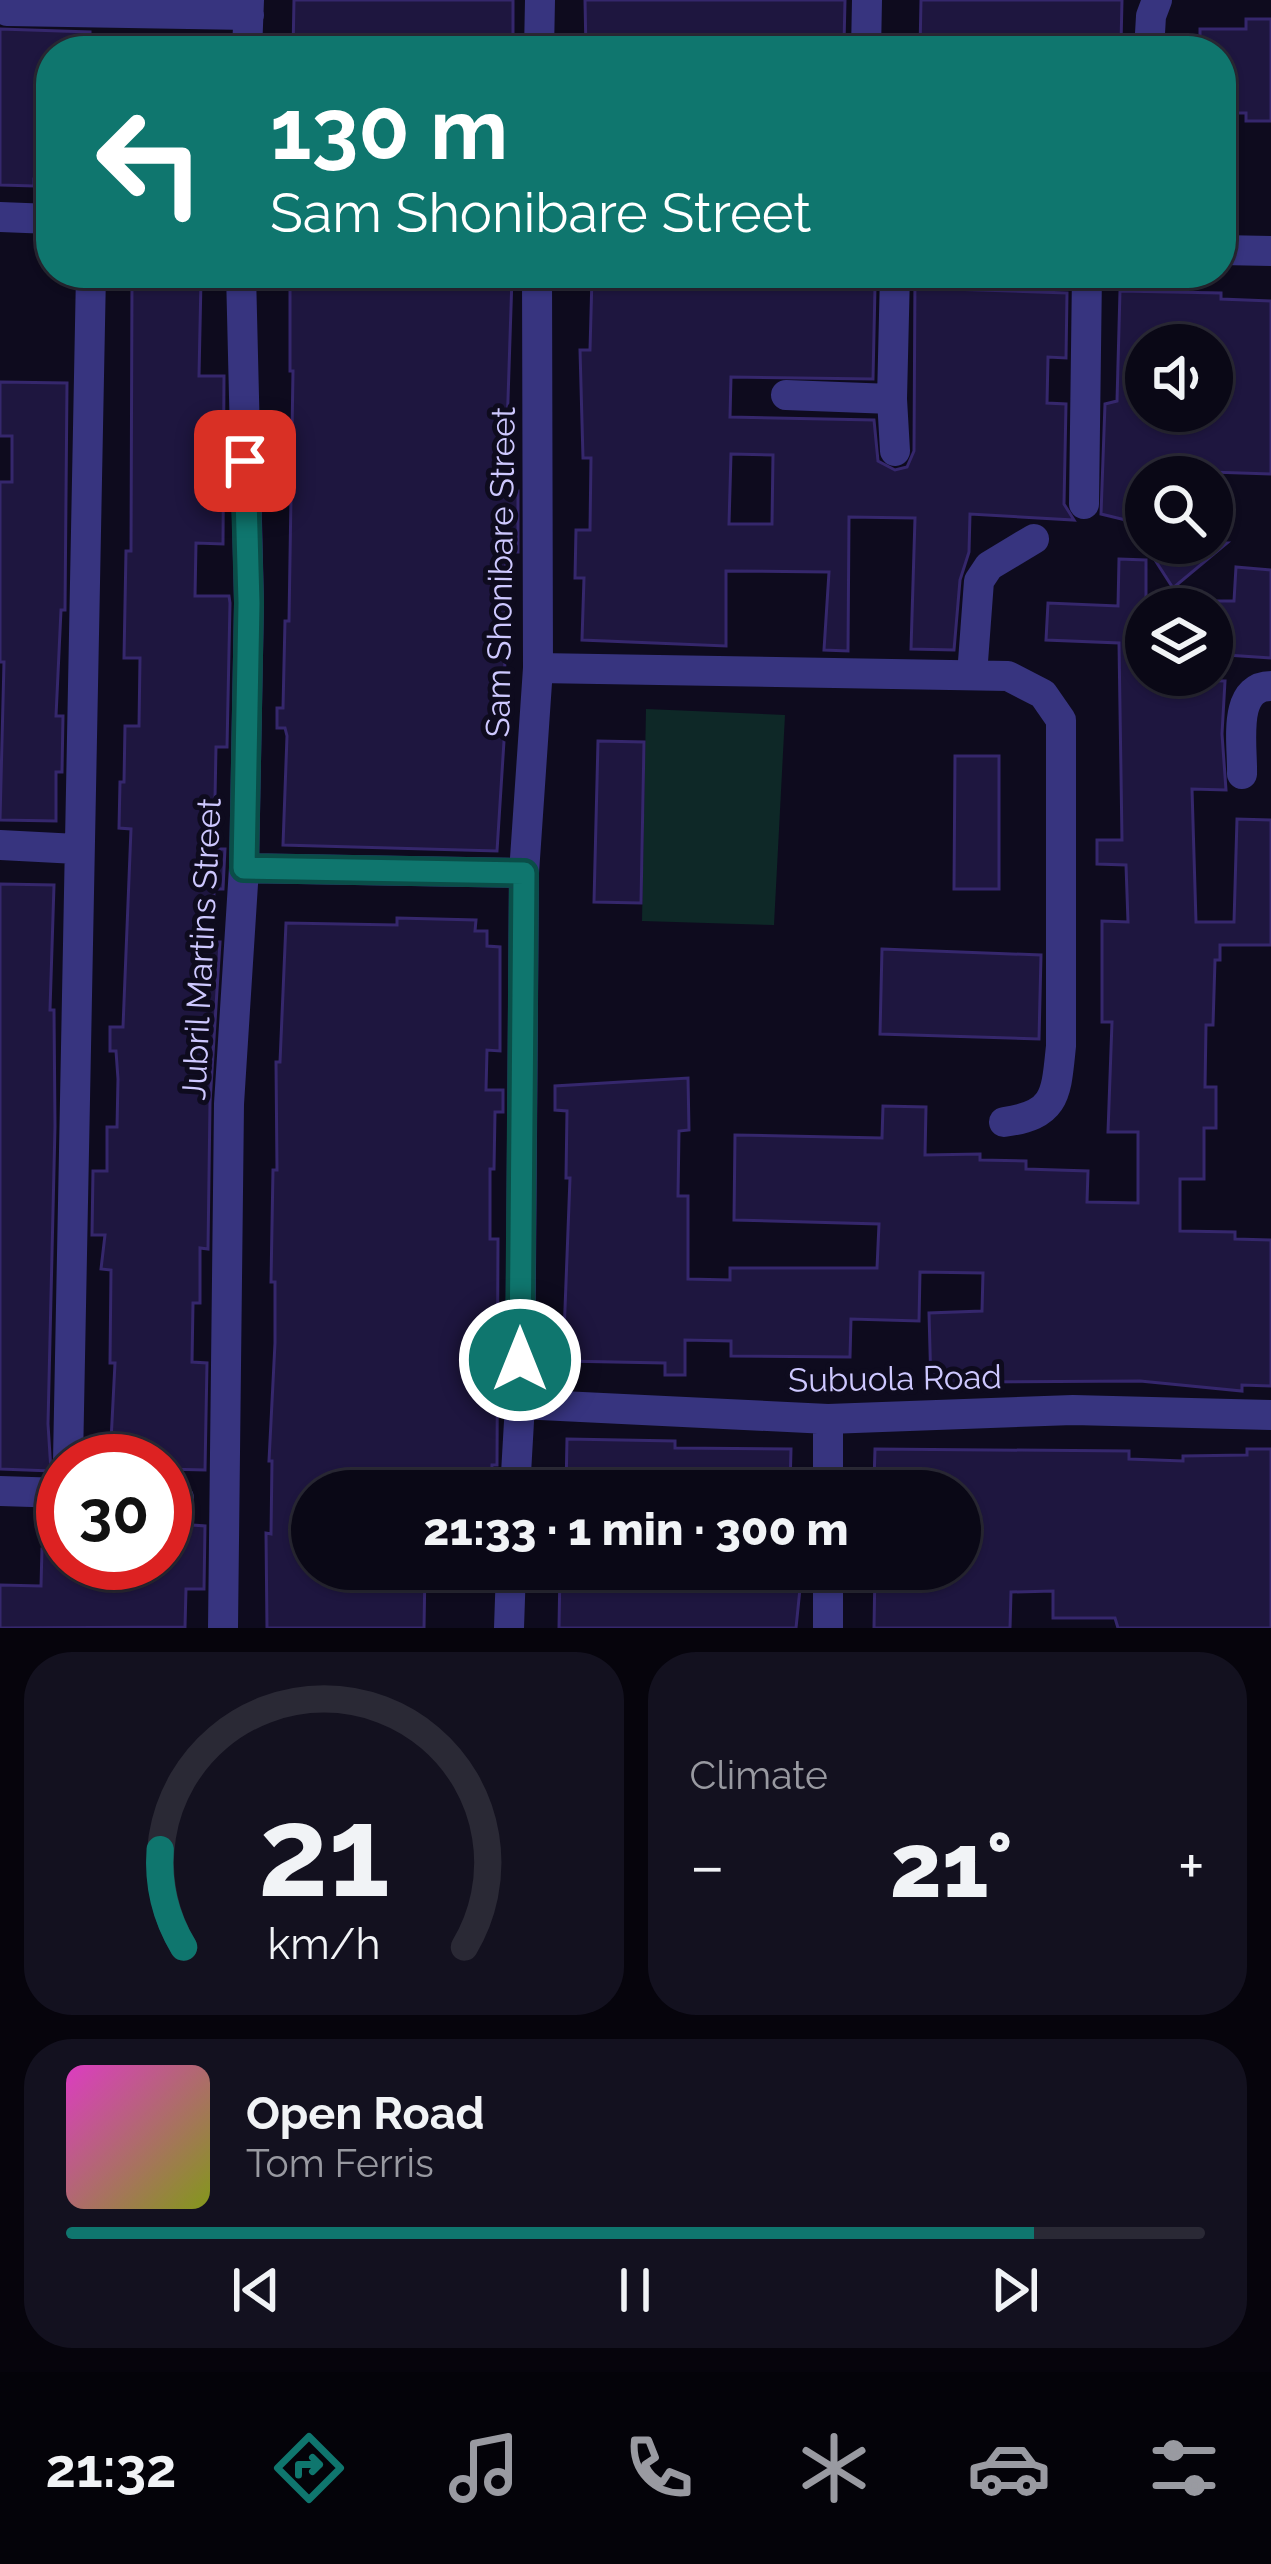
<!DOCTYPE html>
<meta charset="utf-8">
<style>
:root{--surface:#0a0816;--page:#13111f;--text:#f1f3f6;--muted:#999aa1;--line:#2a2935;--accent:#0f766e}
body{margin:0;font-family:Raleway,sans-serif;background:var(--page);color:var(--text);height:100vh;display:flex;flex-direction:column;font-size:45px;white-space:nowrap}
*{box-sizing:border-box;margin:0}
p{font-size:39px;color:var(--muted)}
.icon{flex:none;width:66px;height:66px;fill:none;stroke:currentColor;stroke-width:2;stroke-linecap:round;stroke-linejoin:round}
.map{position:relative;height:1628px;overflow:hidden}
.sheet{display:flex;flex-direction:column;gap:24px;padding:24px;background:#06040c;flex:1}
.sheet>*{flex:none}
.top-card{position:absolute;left:36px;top:36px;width:1200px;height:252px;border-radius:48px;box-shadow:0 3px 9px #0004,0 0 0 3px var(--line);background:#0f766e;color:#fff;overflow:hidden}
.fabs{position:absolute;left:1125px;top:324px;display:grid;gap:24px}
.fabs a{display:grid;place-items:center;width:108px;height:108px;border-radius:50%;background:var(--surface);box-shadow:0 3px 9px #0004,0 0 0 3px var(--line);font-size:60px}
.speed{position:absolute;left:36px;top:1434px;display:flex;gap:24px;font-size:60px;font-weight:700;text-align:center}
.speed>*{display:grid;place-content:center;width:156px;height:156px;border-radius:50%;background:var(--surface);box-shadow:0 3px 9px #0004,0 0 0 3px var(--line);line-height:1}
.speed .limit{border:18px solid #d22;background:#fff;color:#111}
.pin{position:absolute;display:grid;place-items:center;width:102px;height:102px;color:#fff;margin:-51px;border-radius:24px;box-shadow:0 6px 18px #0006}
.me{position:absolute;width:132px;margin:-66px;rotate:0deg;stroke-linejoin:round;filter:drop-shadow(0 0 9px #0008)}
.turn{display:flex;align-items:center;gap:42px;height:252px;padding:0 36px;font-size:54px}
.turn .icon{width:156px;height:156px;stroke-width:2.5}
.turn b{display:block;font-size:84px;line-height:102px}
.big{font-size:90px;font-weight:800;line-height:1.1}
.sheet .card{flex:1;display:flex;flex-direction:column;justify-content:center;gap:18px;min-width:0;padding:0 42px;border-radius:48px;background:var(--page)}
.sheet .dial{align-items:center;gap:0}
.dial svg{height:312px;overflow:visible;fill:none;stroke:var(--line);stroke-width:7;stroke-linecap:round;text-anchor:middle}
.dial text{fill:var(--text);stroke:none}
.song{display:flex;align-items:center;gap:36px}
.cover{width:144px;height:144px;border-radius:18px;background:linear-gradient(135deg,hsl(310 70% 55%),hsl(70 70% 35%))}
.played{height:12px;border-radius:6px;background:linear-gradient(90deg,var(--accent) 85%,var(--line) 85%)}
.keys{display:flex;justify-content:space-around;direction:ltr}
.heat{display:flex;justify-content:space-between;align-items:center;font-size:66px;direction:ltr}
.sheet .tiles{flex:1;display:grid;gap:24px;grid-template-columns:1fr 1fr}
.card:last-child{grid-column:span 2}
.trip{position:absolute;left:291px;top:1470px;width:690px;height:120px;border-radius:60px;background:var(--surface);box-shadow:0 3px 9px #0004,0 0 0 3px var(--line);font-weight:800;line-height:120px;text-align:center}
.dock{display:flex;height:192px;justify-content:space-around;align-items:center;background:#040309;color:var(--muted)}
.dock .icon{width:84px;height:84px}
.dock .selected{color:var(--accent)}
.dock b{font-size:54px;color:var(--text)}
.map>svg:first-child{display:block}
</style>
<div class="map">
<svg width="1271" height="1628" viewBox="0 0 1271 1628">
<rect width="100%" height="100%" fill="#0e0b1e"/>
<path fill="#0e2827" d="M 646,709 L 785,715 L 774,925 L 642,921 Z"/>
<path fill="#1e163f" stroke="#35276c" stroke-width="3" fill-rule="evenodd" d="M 294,0 L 513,0 L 513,51 L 293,51 Z
M 585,0 L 845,0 L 844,44 L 730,42 L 730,51 L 586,51 Z
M 921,0 L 1122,0 L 1121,44 L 1022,43 L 1022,51 L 920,50 Z
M 1246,19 L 1271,19 L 1271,121 L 1246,121 L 1246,113 L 1221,113 L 1221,51 L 1200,51 L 1200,29 L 1246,29 Z
M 0,29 L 90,32 L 90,51 L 51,51 L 51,180 L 34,179 L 34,186 L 0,185 Z
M 290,273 L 512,277 L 505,491 L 518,491 L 518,552 L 506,552 L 504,741 L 497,851 L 283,845 L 287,736 L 285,728 L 277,728 L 277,708 L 283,708 L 285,621 L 289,621 L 293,371 L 290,371 Z
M 915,273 L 950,273 L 950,289 L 1067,293 L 1066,358 L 1048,357 L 1047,403 L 1066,404 L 1064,504 L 1074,520 L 970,514 L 969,552 L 960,580 L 954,650 L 911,649 L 915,518 L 849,517 L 848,651 L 824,650 L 829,572 L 726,571 L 726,646 L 582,640 L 584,578 L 575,578 L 576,530 L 590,530 L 591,458 L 583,458 L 580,350 L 590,350 L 592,277 L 727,279 L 727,289 L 875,287 L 873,379 L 731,377 L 730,417 L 874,420 L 878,461 L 895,470 L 907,467 L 914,451 ZM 731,454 L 773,455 L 772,524 L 729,524 Z
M 132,279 L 201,280 L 199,376 L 224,376 L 223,544 L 196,543 L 195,596 L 229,596 L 230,603 L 227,747 L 216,747 L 214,849 L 225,849 L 223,889 L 214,889 L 213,942 L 220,942 L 210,1103 L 208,1249 L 200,1248 L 200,1303 L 193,1303 L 192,1362 L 207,1363 L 205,1470 L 165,1469 L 165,1461 L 110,1461 L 115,1363 L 110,1363 L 111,1270 L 101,1269 L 105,1235 L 92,1235 L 93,1171 L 107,1171 L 107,1127 L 117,1127 L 118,1079 L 116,1051 L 110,1051 L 110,1027 L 123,1027 L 131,829 L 119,828 L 120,782 L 124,782 L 125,726 L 139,726 L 140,658 L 124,658 L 126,551 L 131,551 Z
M 1120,291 L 1221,293 L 1221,299 L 1271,301 L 1271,474 L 1211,472 L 1211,477 L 1146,477 L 1146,543 L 1227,543 L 1173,588 L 1130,521 L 1101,514 L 1105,404 L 1117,401 ZM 1146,340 L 1212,341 L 1212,411 L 1146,411 Z
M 0,382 L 67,383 L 65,610 L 61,610 L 56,716 L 63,716 L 62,772 L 56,772 L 56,821 L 0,820 L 4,662 L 0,662 L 0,482 L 12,482 L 12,436 L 0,436 Z
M 1119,559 L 1146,560 L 1146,679 L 1225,681 L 1222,734 L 1226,790 L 1192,789 L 1196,922 L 1234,922 L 1237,819 L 1271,820 L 1271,945 L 1220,945 L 1220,960 L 1215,960 L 1213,1025 L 1206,1025 L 1205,1087 L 1216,1087 L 1216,1128 L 1204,1128 L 1204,1179 L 1180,1179 L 1180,1231 L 1235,1232 L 1235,1239 L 1271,1240 L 1271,1386 L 1242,1385 L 1242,1391 L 1140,1381 L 967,1382 L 967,1385 L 931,1386 L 929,1313 L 982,1311 L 983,1273 L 920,1272 L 919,1321 L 851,1319 L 850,1357 L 731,1356 L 731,1341 L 685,1340 L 685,1375 L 665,1375 L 665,1363 L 563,1361 L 570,1178 L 566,1178 L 567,1111 L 555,1110 L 555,1086 L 688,1078 L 689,1130 L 679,1131 L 678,1196 L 688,1196 L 688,1279 L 730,1280 L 730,1268 L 877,1268 L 879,1224 L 734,1220 L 735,1135 L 882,1138 L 883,1106 L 926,1107 L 925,1155 L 980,1154 L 980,1160 L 1026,1161 L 1026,1169 L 1088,1171 L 1087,1202 L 1138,1203 L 1138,1132 L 1108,1132 L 1112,1022 L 1102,1022 L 1102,921 L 1128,922 L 1126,865 L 1097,864 L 1097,840 L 1122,840 L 1119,643 L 1046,640 L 1048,603 L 1118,606 Z
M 1236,567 L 1271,570 L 1271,658 L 1212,654 L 1212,601 L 1234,601 Z
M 598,741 L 644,742 L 641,903 L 594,902 Z
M 955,756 L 999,756 L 999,889 L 954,889 Z
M 0,884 L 54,885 L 50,1010 L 54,1010 L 55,1126 L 48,1424 L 51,1471 L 0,1469 Z
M 397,918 L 476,920 L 475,931 L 487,931 L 487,946 L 500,947 L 500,1051 L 487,1050 L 486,1090 L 503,1090 L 503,1112 L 495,1112 L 494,1169 L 490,1169 L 490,1239 L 498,1239 L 497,1465 L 492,1465 L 491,1491 L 312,1491 L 312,1569 L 425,1569 L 424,1628 L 267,1628 L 266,1533 L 271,1534 L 272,1461 L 269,1461 L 275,1343 L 275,1282 L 271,1282 L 273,1170 L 277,1170 L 276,1062 L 280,1062 L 286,923 L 397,925 Z
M 882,949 L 1041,955 L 1039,1039 L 880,1034 Z
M 567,1439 L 675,1441 L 675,1448 L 791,1449 L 790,1488 L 566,1489 Z
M 875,1449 L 1129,1451 L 1129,1459 L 1183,1461 L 1183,1456 L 1247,1455 L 1247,1449 L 1271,1449 L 1271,1628 L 1118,1628 L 1115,1618 L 1053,1618 L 1053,1591 L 1011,1592 L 1010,1628 L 874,1628 L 875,1569 L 960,1569 L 960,1484 L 874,1481 Z
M 165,1523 L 205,1526 L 204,1589 L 186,1589 L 185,1627 L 0,1628 L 0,1585 L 41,1586 L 42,1549 L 63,1550 L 63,1563 L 165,1563 Z
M 560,1569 L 802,1569 L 796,1628 L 559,1628 Z"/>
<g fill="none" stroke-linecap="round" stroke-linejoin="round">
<path stroke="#37347f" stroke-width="30" d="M 7,11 L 249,15
M 247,51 L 249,0
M 539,51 L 540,0
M 866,51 L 867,0
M 1149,51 L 1151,16 L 1157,0
M 0,217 L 51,219
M 1221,250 L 1271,251
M 895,273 L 892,399 L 895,451
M 786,395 L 892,399
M 1084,504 L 1087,273
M 538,668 L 1008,676 L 1043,694 L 1061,720 L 1061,1046 C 1056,1094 1057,1115 1004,1122
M 972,675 L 979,581 L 989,566 L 1034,539
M 1242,774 C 1243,746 1231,686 1271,686
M 0,845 L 77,849
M 244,868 L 524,873
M 520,1404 L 828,1419 L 1073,1410 L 1271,1415
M 828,1419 L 828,1491
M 68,1461 L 91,273
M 0,1491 L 63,1493
M 515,1491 L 520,1404 L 524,873 L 538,668 L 537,273
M 165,1498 L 179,1498
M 828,1569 L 828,1628
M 223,1628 L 229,1104 L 244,868 L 249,603 L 241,273
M 509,1628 L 511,1569"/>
</g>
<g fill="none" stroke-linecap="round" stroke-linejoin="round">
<g stroke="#0a4d48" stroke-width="30">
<path id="route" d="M 245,461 L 249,603 L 244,868 L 524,873 L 520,1360"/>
</g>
<use href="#route" stroke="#0f766e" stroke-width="21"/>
</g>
<g text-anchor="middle" stroke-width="10" stroke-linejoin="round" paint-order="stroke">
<g font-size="33" fill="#cec8ff" stroke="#0e0b1e">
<text transform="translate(500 572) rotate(-89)" y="12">Sam Shonibare Street</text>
<text transform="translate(201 949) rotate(-87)" y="12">Jubril Martins Street</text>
<text transform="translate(895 1378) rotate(-1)" y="12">Subuola Road</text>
</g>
</g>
</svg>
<div class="fabs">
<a><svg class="icon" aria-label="sound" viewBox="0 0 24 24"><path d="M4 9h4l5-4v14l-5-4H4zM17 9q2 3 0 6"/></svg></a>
<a><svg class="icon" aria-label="search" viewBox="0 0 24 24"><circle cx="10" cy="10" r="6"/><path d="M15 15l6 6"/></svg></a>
<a><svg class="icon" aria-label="layers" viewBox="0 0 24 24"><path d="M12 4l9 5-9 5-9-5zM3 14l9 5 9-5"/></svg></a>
</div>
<div class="speed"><div class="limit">30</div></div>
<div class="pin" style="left:245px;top:461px;background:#d93025"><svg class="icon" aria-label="arrive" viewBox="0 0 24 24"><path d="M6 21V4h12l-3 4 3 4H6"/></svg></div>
<svg class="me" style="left:520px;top:1360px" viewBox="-20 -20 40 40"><circle r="17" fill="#0f766e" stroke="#fff" stroke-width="3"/><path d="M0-11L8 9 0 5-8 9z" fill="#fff"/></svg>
<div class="trip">21:33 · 1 min · 300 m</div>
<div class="top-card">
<div class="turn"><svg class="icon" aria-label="left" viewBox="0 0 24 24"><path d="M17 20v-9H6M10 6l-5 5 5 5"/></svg><div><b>130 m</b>Sam Shonibare Street</div></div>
</div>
</div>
<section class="sheet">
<div class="tiles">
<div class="card dial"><svg viewBox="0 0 100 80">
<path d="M14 69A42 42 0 1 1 86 69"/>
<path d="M14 69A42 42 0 0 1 8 44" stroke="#0f766e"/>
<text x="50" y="56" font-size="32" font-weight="700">21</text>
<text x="50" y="72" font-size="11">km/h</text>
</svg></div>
<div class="card"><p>Climate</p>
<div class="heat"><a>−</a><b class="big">21°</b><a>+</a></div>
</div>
<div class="card">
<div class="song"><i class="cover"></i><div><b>Open Road</b><p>Tom Ferris</p></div></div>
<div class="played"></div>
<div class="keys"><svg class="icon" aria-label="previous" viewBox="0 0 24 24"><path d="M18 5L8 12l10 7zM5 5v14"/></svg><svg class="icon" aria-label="pause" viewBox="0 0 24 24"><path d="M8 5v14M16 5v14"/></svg><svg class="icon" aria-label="next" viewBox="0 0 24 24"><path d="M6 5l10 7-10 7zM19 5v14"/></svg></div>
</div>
</div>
</section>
<nav class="dock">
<b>21:32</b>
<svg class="icon selected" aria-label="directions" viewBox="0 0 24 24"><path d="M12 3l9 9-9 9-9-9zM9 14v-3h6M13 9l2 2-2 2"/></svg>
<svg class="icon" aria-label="music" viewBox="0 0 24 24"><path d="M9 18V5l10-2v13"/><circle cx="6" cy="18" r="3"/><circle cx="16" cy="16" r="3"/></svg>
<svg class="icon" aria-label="phone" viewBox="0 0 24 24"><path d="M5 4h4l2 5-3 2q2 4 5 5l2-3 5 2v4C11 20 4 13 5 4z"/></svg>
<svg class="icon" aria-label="climate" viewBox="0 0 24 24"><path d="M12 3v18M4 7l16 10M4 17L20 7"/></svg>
<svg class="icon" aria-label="car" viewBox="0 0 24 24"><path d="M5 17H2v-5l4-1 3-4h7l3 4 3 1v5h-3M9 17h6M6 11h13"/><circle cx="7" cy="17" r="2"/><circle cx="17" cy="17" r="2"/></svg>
<svg class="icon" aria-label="filters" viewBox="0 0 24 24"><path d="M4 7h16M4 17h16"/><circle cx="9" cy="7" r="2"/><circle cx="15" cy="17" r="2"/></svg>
</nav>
